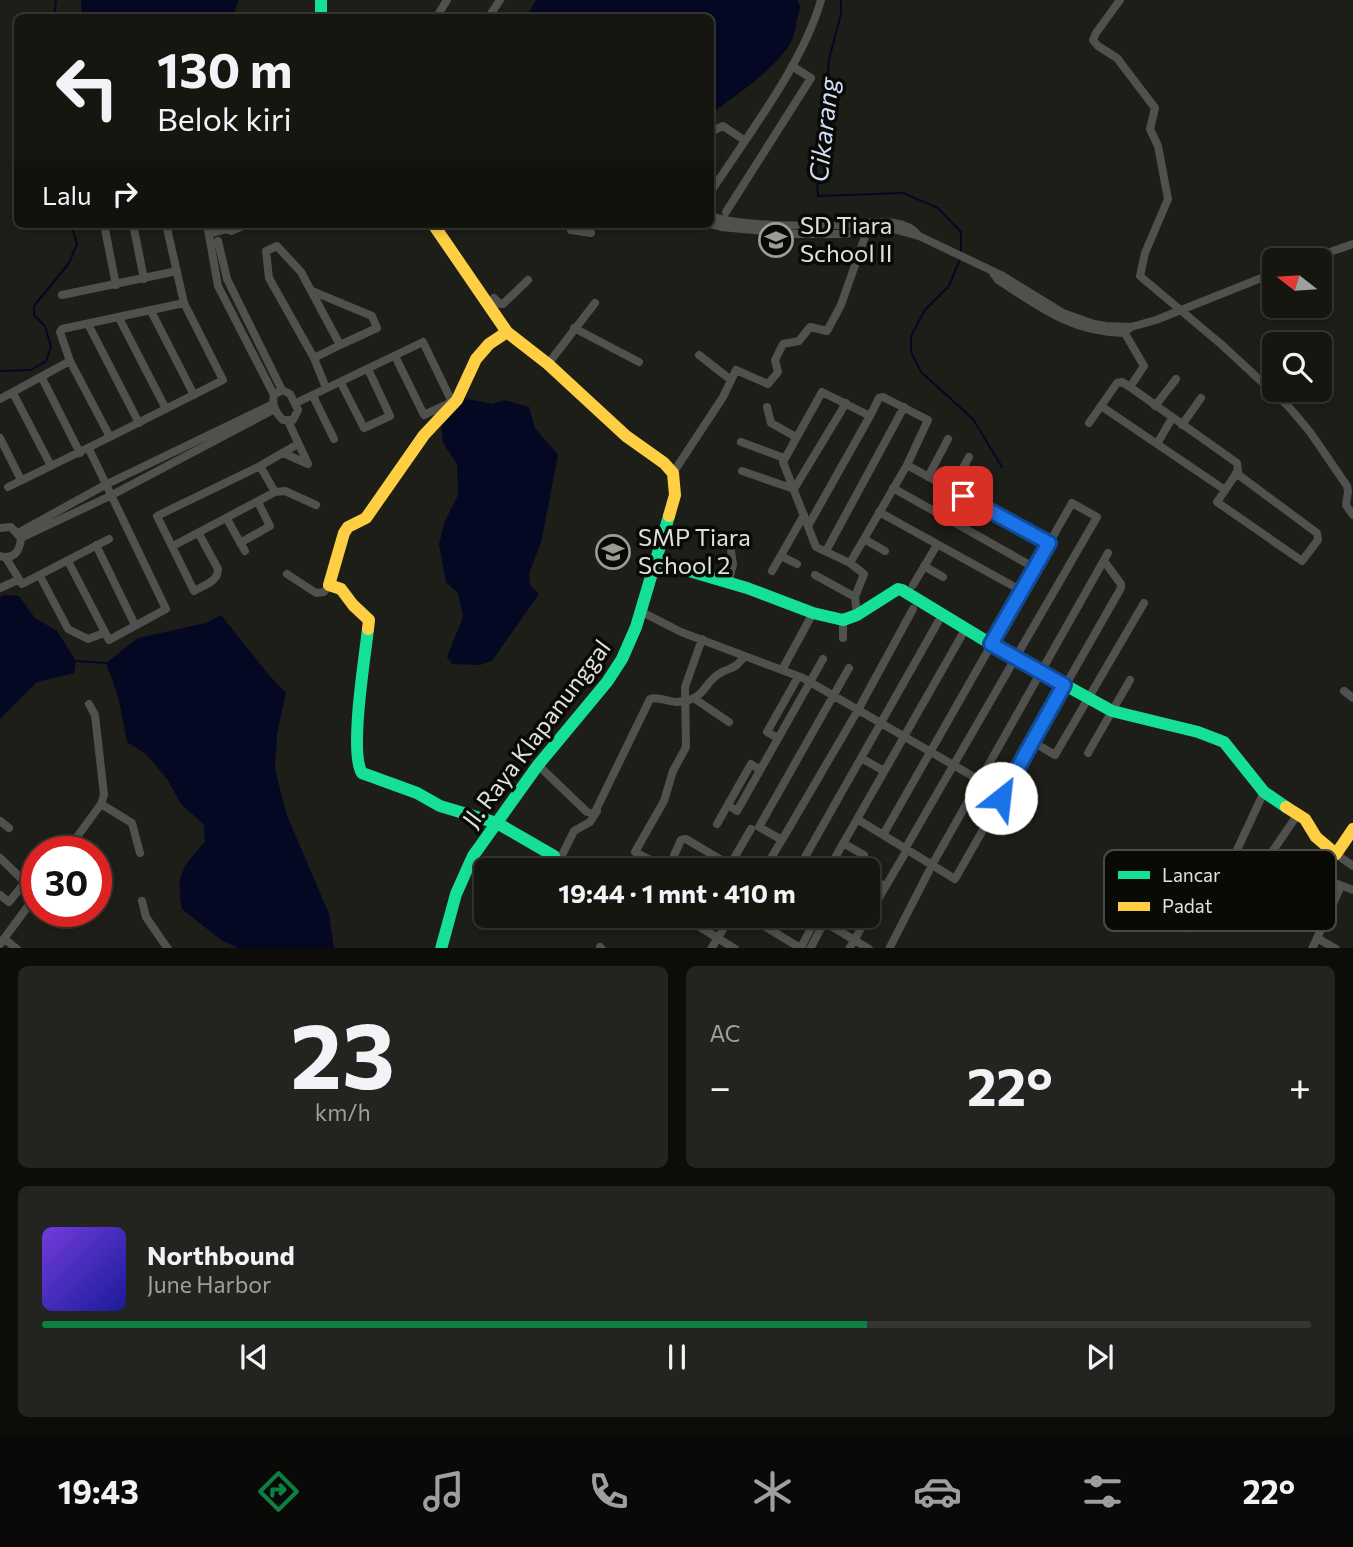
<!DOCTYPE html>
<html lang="id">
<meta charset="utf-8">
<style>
:root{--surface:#161611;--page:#23231f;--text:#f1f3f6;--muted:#9e9f9f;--line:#353531;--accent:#0b8043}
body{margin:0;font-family:Commissioner,sans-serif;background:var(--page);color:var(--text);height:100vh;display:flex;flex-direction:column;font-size:26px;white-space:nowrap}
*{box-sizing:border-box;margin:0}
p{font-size:23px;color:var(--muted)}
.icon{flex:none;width:38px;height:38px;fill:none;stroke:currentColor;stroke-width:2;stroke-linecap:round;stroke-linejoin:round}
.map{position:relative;height:948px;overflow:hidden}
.drawer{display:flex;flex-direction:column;gap:18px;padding:18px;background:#0c0c09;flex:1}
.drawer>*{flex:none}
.hud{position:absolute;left:14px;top:14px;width:700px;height:214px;border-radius:10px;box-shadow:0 4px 10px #0003,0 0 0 2px var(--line);background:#161611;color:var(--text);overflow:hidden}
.needle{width:46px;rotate:287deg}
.controls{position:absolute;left:1262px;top:248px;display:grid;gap:14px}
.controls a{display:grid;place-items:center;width:70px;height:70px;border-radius:10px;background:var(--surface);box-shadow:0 4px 10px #0003,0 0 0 2px var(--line);font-size:35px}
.speed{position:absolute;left:21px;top:836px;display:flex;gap:14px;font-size:35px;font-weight:700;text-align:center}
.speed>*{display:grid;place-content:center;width:91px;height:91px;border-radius:50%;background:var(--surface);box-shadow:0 4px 10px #0003,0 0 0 2px var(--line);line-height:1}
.speed .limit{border:10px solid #d22;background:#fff;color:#111}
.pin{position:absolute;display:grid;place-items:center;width:60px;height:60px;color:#fff;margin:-30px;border-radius:14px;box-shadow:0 4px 10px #0006}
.me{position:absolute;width:77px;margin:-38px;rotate:29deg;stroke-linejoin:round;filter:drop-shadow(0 0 5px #0008)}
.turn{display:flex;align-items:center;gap:24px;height:147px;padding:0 28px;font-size:32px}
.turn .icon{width:91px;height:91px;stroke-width:2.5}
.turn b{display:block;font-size:49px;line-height:60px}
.then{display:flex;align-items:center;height:66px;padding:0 28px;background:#0003;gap:14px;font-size:26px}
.big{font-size:52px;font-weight:700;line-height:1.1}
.drawer .widget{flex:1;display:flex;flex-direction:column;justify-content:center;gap:10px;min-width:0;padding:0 24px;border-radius:10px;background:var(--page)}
.drawer .dial{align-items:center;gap:0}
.dial b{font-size:91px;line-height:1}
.song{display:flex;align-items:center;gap:21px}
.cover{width:84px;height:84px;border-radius:10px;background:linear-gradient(135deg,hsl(260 70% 55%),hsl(240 70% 35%))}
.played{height:7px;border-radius:4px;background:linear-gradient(90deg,var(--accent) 65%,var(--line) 65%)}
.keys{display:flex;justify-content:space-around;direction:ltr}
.heat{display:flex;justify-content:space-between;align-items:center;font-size:38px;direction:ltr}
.drawer .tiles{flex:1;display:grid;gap:18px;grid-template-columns:1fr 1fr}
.widget:last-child{grid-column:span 2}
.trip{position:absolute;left:474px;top:858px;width:406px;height:70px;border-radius:10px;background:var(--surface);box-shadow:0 4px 10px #0003,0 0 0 2px var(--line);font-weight:700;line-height:70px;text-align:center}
.menu{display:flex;height:112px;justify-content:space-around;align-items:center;background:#090907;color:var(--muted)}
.menu .icon{width:49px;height:49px}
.menu .selected{color:var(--accent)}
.menu b{font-size:32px;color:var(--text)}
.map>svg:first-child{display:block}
</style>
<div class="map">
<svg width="1353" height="949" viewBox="0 0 1353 949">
<rect width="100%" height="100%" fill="#1d1e17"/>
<path fill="#040823" d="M 81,0 L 239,0 L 232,18 L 82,17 Z
M 536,0 L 797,0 L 801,8 C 795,19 797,30 792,40 C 776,70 738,93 711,114 L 710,18 L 526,17 Z
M 464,398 L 492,404 L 504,400 L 529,407 L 535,428 L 558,455 L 541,543 L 529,573 L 530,585 L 539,594 L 492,661 L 480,665 L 452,664 L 447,657 L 463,617 L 458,593 L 446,582 L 439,544 L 445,521 L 458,495 L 457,464 L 443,443 L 440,418 Z
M 4,595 L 19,596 L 35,618 L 57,631 L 76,661 L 74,673 L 37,682 L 0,719 L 0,597 Z
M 221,615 L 268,674 L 286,693 L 277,734 L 275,769 L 286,813 L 329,914 L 334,948 L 238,948 L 221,940 L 182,909 C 176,873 181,869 205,842 L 204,825 L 181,804 L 167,779 L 146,754 L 127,742 L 118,696 L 106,663 L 138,638 L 206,623 Z"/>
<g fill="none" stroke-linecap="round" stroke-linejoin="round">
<path stroke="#040823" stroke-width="2" d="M 841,0 L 841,14 L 829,59 L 823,133 L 816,168 L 818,196 L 903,193 L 938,208 L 961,232 L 961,253
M 54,18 L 56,0
M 960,259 L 949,286 L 925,310 L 911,336 L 911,352 L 921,372 L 973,419 L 1002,467
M 0,371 L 31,370 L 46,361 L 51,347 L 45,326 L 34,315 L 34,306 L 69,263 L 77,244 L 71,224
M 76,661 L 106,663"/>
<path stroke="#50504f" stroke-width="8" d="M 1120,0 L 1096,33 L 1093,40 L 1098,46 L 1117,58 L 1155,108 L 1150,129 L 1158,146 L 1168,199 L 1145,253 L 1140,276 L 1222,345 L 1289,407 L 1310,432 L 1347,486 L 1348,491 L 1346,505 L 1353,515
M 436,18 L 447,0
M 488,18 L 500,0
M 710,132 L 723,126 L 744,140
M 710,193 C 747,136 803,64 821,0
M 726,212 L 811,78 L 792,66
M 710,215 C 732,227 813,226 841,225 C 864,225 902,214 919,236
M 104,224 L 116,285
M 133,224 L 144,279
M 207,224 L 218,286 L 274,395 C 271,405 276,413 283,420 L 293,420 L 298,410 L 290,394 L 282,390 L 274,395
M 710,224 L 721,227 L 796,234 L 842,234 L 893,229 L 919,236 L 1001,275 L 1063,313 L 1094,324 L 1106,326 L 1131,327 L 1156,320 L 1274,273
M 571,230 L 591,233
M 209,234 L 227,229 L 231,231 L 247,224
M 218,241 L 227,279 L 282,390
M 1304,261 L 1353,244
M 993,273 L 998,280 C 1040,307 1071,332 1124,333 L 1131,327
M 312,291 L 372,316 L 377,328 L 340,345
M 62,295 L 177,271
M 489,307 L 494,298 L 500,304 L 503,304 L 528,280
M 151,311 L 194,395
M 119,318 L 166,409
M 88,324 L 139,423
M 574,328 L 639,362
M 1123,330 L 1144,366 L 1130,387
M 699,355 L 731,380
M 314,358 L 340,345 L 301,272 L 277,246 L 266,251 L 269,278 L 314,358 L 326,388
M 548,364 L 595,303
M 42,378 L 80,453
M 341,383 L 364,428 L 390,416 L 368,369
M 13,393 L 51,466
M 313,396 L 334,439
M 0,399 L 70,361
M 296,403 L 423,342 L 452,402 L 424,415 L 395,356
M 1101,406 L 1225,490
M 1155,406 L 1176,379
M 767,407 L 771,423 L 796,437
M 1089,423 L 1117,383 L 1122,382 L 1130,387 L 1237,463 L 1238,471 L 1217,502 L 1302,561 L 1318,540 L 1317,533 L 1236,473
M 1182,425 L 1201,398
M 110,437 L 223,380 L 184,303
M 0,438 L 21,480
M 741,442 L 784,458
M 1157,444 L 1172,418
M 283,453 L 308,464 L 288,421
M 907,465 L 1049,543
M 260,466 L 275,492
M 742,471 L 794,489 L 846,403
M 673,473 L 723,397 L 736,370 L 768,384 L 778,372 L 775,360 L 783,344 L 799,341 L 810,327 L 827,331 L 841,305 L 867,231
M 928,477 L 948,439
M 8,487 L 110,437 L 70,361 L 60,332 L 62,329 L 184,303 L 166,224
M 893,488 L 1035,568
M 951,490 L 969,457
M 976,503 L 987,483
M 879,512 L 1022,591
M 227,519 L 245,551
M 808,526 L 870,416
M 0,528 L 11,527 L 21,538 C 20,551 14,560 0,556
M 18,533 L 105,485 L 273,404
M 199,534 L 218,569 C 218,582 204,585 194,591 L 157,516 L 260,466 L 298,444
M 21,538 L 110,496 L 275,409
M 864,539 L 885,551
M 240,543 L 270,526 L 258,502
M 96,545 L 135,625
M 173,546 L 275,492 L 285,491 L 316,505
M 826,551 L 904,407
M 781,556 L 797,564
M 6,558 L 22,584 L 109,539
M 68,561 L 109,640 L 166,609 L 89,449
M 850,563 L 907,465 L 928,420 L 883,397 L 879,398 L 870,416 L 822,392 L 783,462 L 816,547 L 850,563 L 864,574 L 855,597 L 857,615
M 924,566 L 943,577
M 772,571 L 804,515
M 287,574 L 316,593 L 324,592 L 329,585
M 815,575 L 855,597
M 40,576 L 68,629 L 88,639 L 104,633
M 728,583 L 733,565 L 730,543
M 913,585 L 937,545
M 0,588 L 18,580
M 640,611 L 681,632 L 803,678 L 1019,803
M 843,620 L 843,638
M 849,668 L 759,827 L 782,840 L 858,710 L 913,609
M 782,670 L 813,613
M 1344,691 L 1353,698
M 695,699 L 729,722
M 778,738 L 767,732 L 798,677
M 1033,742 L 1055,755 L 1144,603
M 1088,753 L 1130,680
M 861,758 L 938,622
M 538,765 L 587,812 L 594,814 L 650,699 C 659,696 667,702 677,702 C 708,700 701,683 722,672 C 735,666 734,669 744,657
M 101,804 L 132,823 L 140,853
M 728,805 L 737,811 L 823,659
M 857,819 L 955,879 L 1121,588 L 1121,584 L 1104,561
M 0,821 L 9,828
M 717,824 L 751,764 L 760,770
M 883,835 L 1072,503 L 1097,517 L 905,849
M 843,843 L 864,855
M 66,852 L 101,804 L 104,795 L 95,715 L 89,704
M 556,857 L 576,870
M 0,858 L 25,882 L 9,902 L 0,895
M 560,859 L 574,831 L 590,822 L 597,811
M 853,864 L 861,870
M 730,865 L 751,829
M 932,865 L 1108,553
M 668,869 L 681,840 L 686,839 L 738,870
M 670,870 L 635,852 L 664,801 L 673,771 L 686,747 L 685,687 L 702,639
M 764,870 L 780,843
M 826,870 L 805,857 L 861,758 L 884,771
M 828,870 L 962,635
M 868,875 L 885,887
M 1322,878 L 1353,890
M 1222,882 L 1243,898 L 1248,898 L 1272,852 L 1298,814
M 1253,889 L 1290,911 L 1298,911 L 1305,905 L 1336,854 L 1353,866
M 142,901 L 146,917 L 168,949
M 681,915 L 735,949
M 746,915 L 802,949
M 813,915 L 869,949
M 1191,928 L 1222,882 L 1264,792
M 1317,938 L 1336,949
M 5,939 L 17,949
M 0,944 L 37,894
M 600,947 L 602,949
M 711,949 L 732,915
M 800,949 L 818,915
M 810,949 L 828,915
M 849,949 L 904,855
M 889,949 L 929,871
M 1312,949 L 1341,886"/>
<path stroke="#16e098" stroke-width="12" d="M 321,0 L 321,18
M 655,561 L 747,588 L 813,613 L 843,620 L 857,615 L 898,589 L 902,590 L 991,644 L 1112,711 L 1198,732 L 1224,742 L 1264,792 L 1286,807
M 368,629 C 365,657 349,753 362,773 L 417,793 L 440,806 L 497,823 L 554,856 L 546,870
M 441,949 L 456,894 L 473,856 L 538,765 L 607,682 L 622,659 L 636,627 L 669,516"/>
<path stroke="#ffcf43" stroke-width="12" d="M 433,224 L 507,332 L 548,364 L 626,436 L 664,463 L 673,473 L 675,495 L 669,516
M 368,629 L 369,620 L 353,605 L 341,589 L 329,585 L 344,533 L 348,527 L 366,518 L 424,435 L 457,400 L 476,359 L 489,344 L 507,332
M 1286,807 L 1305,819 L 1316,837 L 1336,854 L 1353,829"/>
</g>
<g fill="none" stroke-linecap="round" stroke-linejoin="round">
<g stroke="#114b97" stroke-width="18">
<path id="route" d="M 963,496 L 1049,543 L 991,644 L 1064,685 L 1001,798"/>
</g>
<use href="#route" stroke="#1a73e8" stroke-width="12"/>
</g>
<defs>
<g id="school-ring" transform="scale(1.75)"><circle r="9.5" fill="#090a05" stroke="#9b9d95" stroke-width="1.5"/><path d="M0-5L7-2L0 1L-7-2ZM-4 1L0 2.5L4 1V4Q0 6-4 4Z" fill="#9b9d95"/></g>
</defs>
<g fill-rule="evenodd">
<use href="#school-ring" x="776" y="240"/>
<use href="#school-ring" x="613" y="552"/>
</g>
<g text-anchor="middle" stroke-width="7" stroke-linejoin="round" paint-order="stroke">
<g font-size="24" fill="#dfe1d9" stroke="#090a05" text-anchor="start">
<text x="800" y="234">SD Tiara<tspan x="800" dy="28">School II</tspan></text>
<text x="638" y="546">SMP Tiara<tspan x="638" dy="28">School 2</tspan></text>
</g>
<g font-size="24" fill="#dfe1d9" stroke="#090a05">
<text transform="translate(537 734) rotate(-53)" y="8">Jl. Raya Klapanunggal</text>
</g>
<g font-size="26" font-style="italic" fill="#d1dcf7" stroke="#090a05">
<text transform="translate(824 130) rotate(-84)" y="9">Cikarang</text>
</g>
</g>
<rect x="1104" y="850" width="232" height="81" rx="10" fill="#090a05" stroke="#494a45" stroke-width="2"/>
<rect x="1118" y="871" width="32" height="8" fill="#16e098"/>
<rect x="1118" y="902" width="32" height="9" fill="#ffcf43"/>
<g font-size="19" fill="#dfe1d9">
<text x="1162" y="882">Lancar</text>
<text x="1162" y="913">Padat</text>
</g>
</svg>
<div class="controls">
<a><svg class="needle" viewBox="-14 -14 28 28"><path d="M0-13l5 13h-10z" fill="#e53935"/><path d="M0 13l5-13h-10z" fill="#9e9f9f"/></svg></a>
<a><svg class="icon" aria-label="search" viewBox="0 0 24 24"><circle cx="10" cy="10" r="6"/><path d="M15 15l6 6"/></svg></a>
</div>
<div class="speed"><div class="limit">30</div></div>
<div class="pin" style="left:963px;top:496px;background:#d93025"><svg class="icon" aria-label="arrive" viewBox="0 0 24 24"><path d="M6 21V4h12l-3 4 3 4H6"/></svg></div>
<svg class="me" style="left:1001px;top:798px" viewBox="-20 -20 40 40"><circle r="19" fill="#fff"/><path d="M0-13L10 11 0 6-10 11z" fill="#1a73e8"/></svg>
<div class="trip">19:44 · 1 mnt · 410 m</div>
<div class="hud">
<div class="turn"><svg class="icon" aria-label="left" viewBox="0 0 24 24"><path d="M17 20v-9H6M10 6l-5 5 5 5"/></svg><div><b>130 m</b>Belok kiri</div></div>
<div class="then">Lalu<svg class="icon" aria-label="right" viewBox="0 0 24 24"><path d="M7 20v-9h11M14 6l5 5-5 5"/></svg></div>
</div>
</div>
<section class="drawer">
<div class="tiles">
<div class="widget dial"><b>23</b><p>km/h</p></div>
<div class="widget"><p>AC</p>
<div class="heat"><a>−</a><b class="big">22°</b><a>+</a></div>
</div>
<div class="widget">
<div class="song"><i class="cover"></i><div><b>Northbound</b><p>June Harbor</p></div></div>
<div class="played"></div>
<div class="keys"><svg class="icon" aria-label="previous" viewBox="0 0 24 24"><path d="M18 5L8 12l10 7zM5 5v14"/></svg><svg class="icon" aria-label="pause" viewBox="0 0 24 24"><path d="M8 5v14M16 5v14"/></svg><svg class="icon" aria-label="next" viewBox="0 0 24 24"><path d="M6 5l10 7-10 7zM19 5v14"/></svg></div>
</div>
</div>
</section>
<nav class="menu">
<b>19:43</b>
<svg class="icon selected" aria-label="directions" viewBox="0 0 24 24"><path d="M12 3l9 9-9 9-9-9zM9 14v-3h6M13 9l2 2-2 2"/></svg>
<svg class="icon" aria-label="music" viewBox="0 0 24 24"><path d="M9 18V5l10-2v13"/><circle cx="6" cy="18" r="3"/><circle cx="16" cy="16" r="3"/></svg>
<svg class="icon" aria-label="phone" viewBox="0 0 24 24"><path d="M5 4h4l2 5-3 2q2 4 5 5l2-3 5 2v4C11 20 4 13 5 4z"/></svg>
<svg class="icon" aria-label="climate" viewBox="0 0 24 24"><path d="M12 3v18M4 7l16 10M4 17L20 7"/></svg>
<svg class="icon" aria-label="car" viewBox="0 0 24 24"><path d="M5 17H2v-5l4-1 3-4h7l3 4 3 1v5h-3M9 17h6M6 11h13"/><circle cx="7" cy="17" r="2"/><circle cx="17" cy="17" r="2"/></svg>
<svg class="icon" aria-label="filters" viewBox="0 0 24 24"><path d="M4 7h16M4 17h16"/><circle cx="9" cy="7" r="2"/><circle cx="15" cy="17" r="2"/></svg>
<b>22°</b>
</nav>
